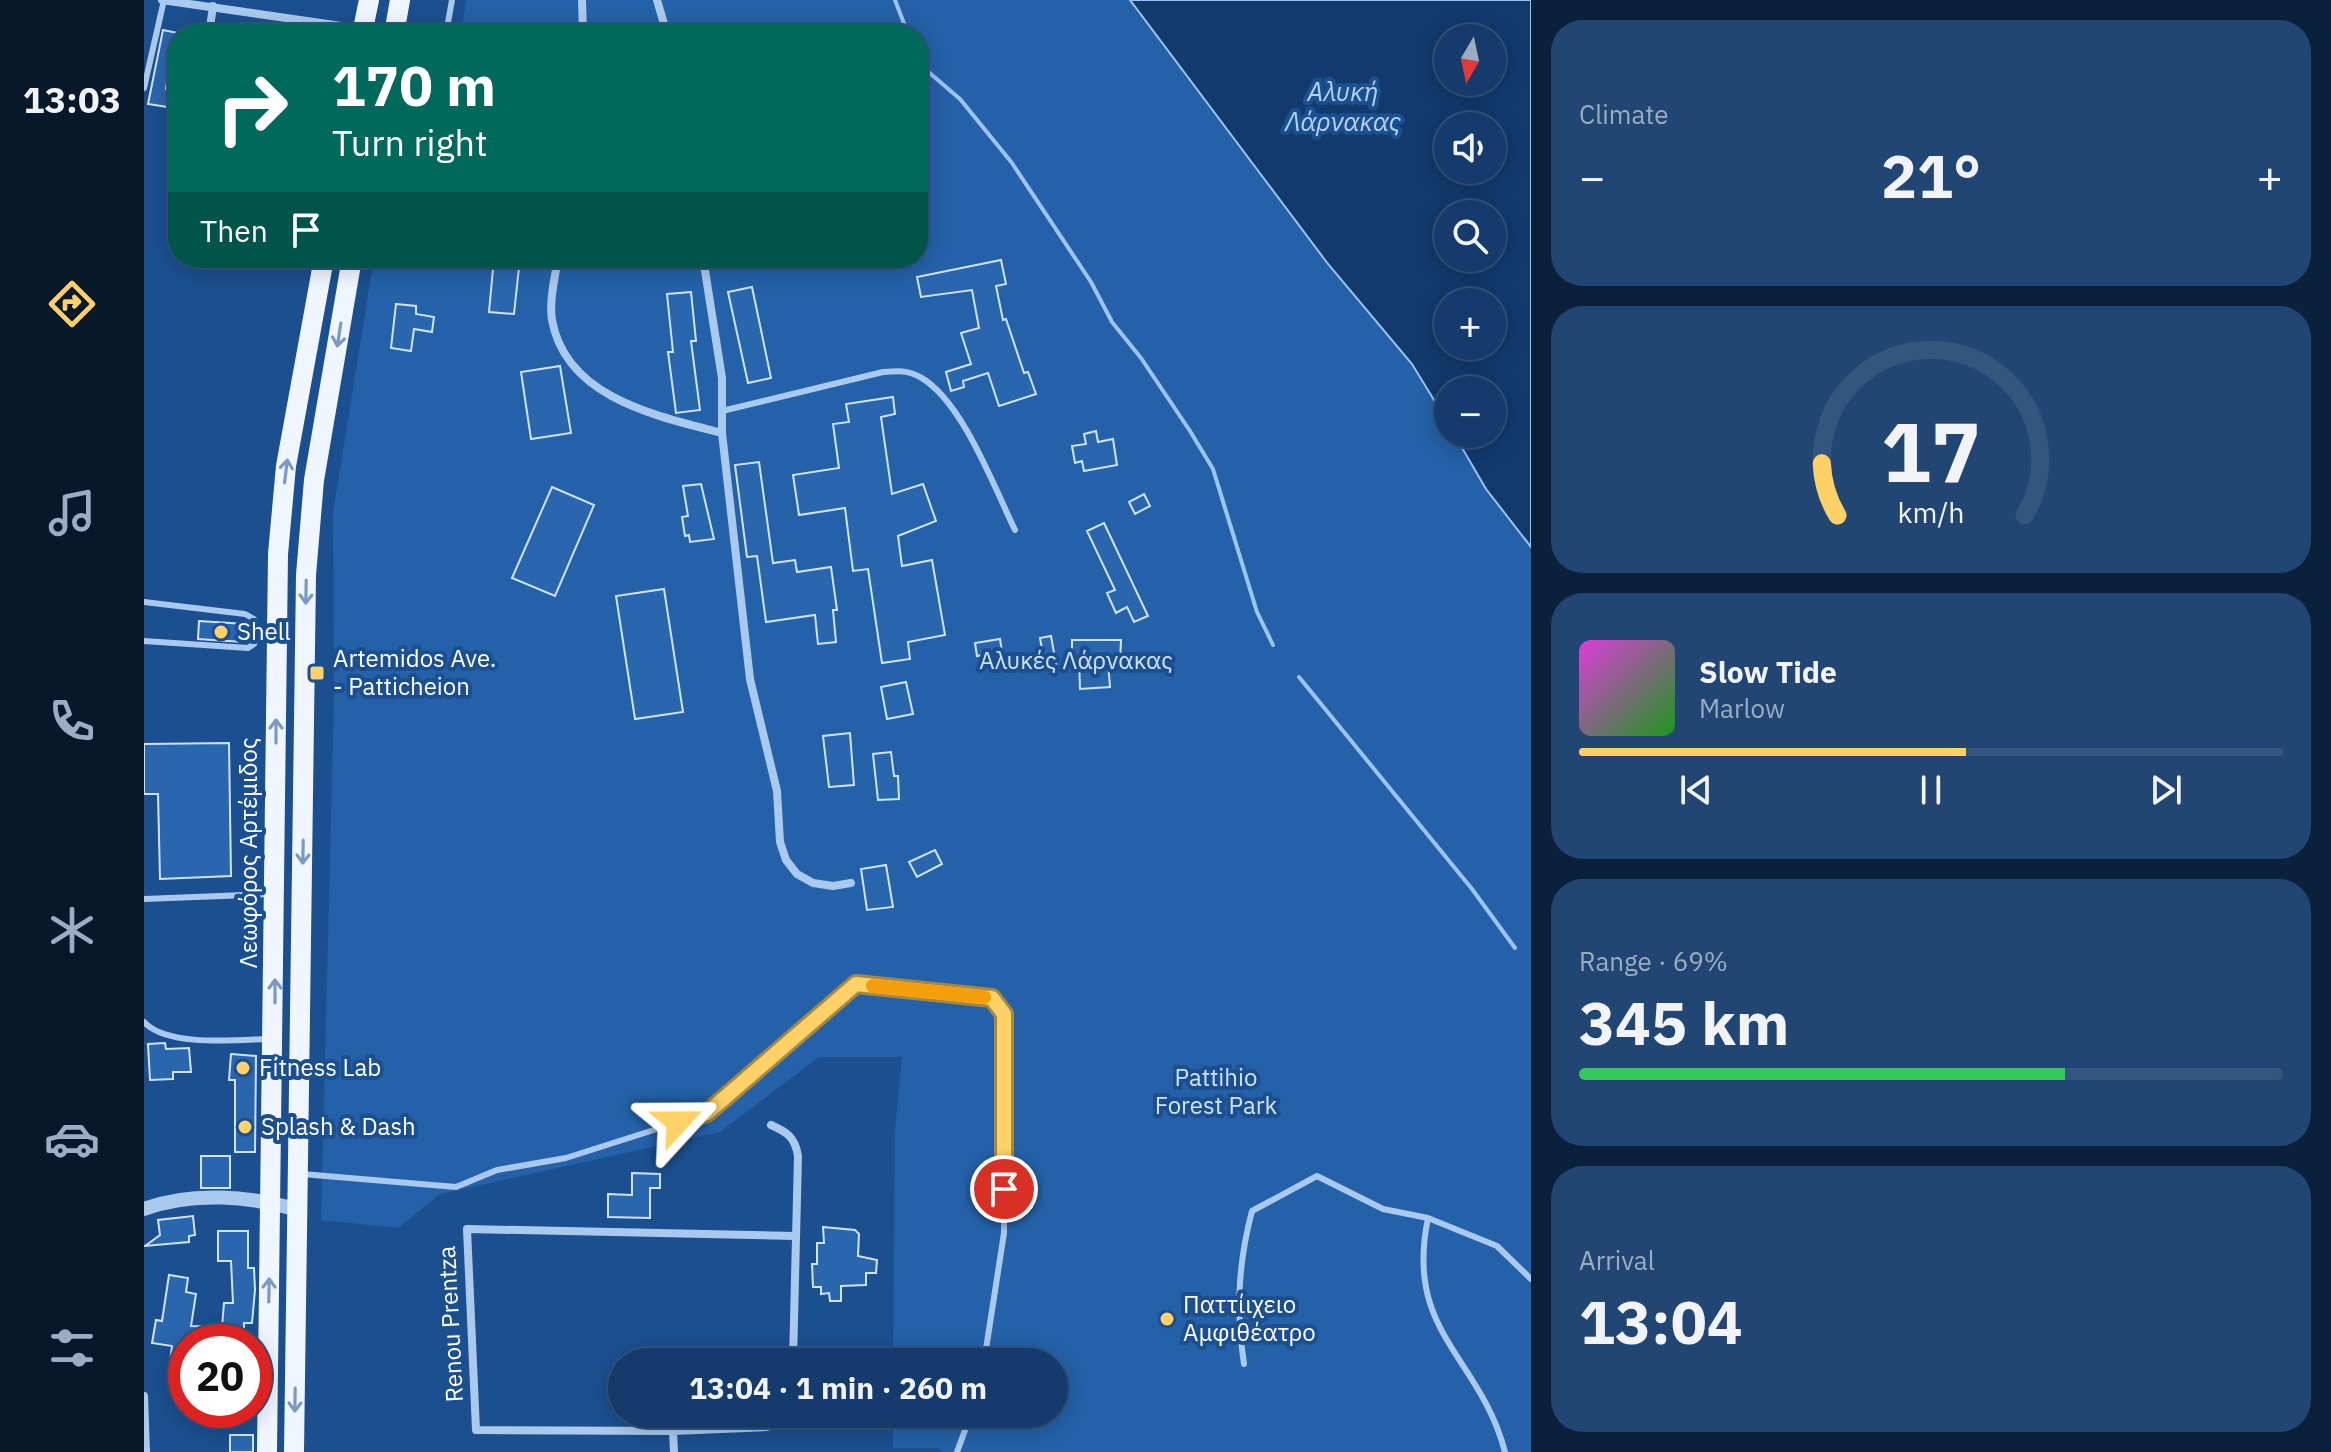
<!DOCTYPE html>
<meta charset="utf-8">
<style>
:root{--surface:#143b6b;--page:#214673;--text:#f1f3f6;--muted:#9dadc1;--line:#33557e;--accent:#ffd166}
body{margin:0;font-family:"IBM Plex Sans",sans-serif;background:var(--page);color:var(--text);height:100vh;display:flex;flex-direction:column;font-size:30px;white-space:nowrap}
*{box-sizing:border-box;margin:0}
p{font-size:26px;color:var(--muted)}
.icon{flex:none;width:44px;height:44px;fill:none;stroke:currentColor;stroke-width:2;stroke-linecap:round;stroke-linejoin:round}
.map{position:relative;flex:1;overflow:hidden}
.panel{display:flex;flex-direction:column;gap:20px;padding:20px;background:#0b203b;width:800px}
.panel>*{flex:none}
.top-card{position:absolute;left:24px;top:24px;width:760px;height:244px;border-radius:32px;box-shadow:0 4px 20px #0003,0 0 0 2px var(--line);background:#00695c;color:#fff;overflow:hidden}
.needle{width:52px;rotate:189deg}
.fabs{position:absolute;left:1290px;top:24px;display:grid;gap:16px}
.fabs a{display:grid;place-items:center;width:72px;height:72px;border-radius:50%;background:var(--surface);box-shadow:0 4px 20px #0003,0 0 0 2px var(--line);font-size:40px}
.speed{position:absolute;left:24px;top:1324px;display:flex;gap:16px;font-size:40px;font-weight:700;text-align:center}
.speed>*{display:grid;place-content:center;width:104px;height:104px;border-radius:50%;background:var(--surface);box-shadow:0 4px 20px #0003,0 0 0 2px var(--line);line-height:1}
.speed .limit{border:12px solid #d22;background:#fff;color:#111}
.pin{position:absolute;display:grid;place-items:center;width:68px;height:68px;color:#fff;margin:-34px;border:4px solid #fff;border-radius:50%;box-shadow:0 2px 8px #0007}
.me{position:absolute;width:88px;margin:-44px;rotate:66deg;stroke-linejoin:round;filter:drop-shadow(0 0 6px #0008)}
.turn{display:flex;align-items:center;gap:28px;height:168px;padding:0 32px;font-size:36px}
.turn .icon{width:104px;height:104px;stroke-width:2.5}
.turn b{display:block;font-size:56px;line-height:68px}
.then{display:flex;align-items:center;height:76px;padding:0 32px;background:#0003;gap:16px;font-size:30px}
.big{font-size:60px;font-weight:800;line-height:1.1}
.panel .widget{flex:1;display:flex;flex-direction:column;justify-content:center;gap:12px;min-width:0;padding:0 28px;border-radius:32px;background:var(--page)}
.panel .dial{align-items:center;gap:0}
.dial svg{height:208px;overflow:visible;fill:none;stroke:var(--line);stroke-width:7;stroke-linecap:round;text-anchor:middle}
.dial text{fill:var(--text);stroke:none}
.song{display:flex;align-items:center;gap:24px}
.cover{width:96px;height:96px;border-radius:12px;background:linear-gradient(135deg,hsl(300 70% 55%),hsl(120 70% 35%))}
.played{height:8px;border-radius:4px;background:linear-gradient(90deg,var(--accent) 55%,var(--line) 55%)}
.keys{display:flex;justify-content:space-around;direction:ltr}
.heat{display:flex;justify-content:space-between;align-items:center;font-size:44px;direction:ltr}
.charge{height:12px;border-radius:6px;background:linear-gradient(90deg,#34c759 69%,var(--line) 0)}
.trip{position:absolute;left:464px;top:1348px;width:460px;height:80px;border-radius:40px;background:var(--surface);box-shadow:0 4px 20px #0003,0 0 0 2px var(--line);font-weight:800;line-height:80px;text-align:center}
main{display:flex;flex:1;min-height:0}
.dock{display:flex;flex-direction:column;width:144px;justify-content:space-around;align-items:center;background:#08182b;color:var(--muted)}
.dock .icon{width:56px;height:56px}
.dock .active{color:var(--accent)}
.dock b{font-size:36px;color:var(--text)}
.map>svg:first-child{display:block}
</style>
<main>
<nav class="dock">
<b>13:03</b>
<svg class="icon active" aria-label="directions" viewBox="0 0 24 24"><path d="M12 3l9 9-9 9-9-9zM9 14v-3h6M13 9l2 2-2 2"/></svg>
<svg class="icon" aria-label="music" viewBox="0 0 24 24"><path d="M9 18V5l10-2v13"/><circle cx="6" cy="18" r="3"/><circle cx="16" cy="16" r="3"/></svg>
<svg class="icon" aria-label="phone" viewBox="0 0 24 24"><path d="M5 4h4l2 5-3 2q2 4 5 5l2-3 5 2v4C11 20 4 13 5 4z"/></svg>
<svg class="icon" aria-label="climate" viewBox="0 0 24 24"><path d="M12 3v18M4 7l16 10M4 17L20 7"/></svg>
<svg class="icon" aria-label="car" viewBox="0 0 24 24"><path d="M5 17H2v-5l4-1 3-4h7l3 4 3 1v5h-3M9 17h6M6 11h13"/><circle cx="7" cy="17" r="2"/><circle cx="17" cy="17" r="2"/></svg>
<svg class="icon" aria-label="filters" viewBox="0 0 24 24"><path d="M4 7h16M4 17h16"/><circle cx="9" cy="7" r="2"/><circle cx="15" cy="17" r="2"/></svg>
</nav>
<div class="map">
<svg width="1387" height="1452" viewBox="0 0 1387 1452">
<rect width="100%" height="100%" fill="#1b4f8f"/>
<path fill="#2461a8" fill-rule="evenodd" d="M 322,0 L 1387,0 L 1387,1452 L 799,1452 L 794,1448 L 749,1448 L 749,1414 L 910,1414 L 910,1362 L 749,1362 L 751,1128 L 758,1057 L 675,1057 L 576,1132 L 296,1194 L 254,1228 L 177,1220 L 190,697 L 189,513 L 230,258 L 774,258 L 774,34 L 317,34 ZM 1304,38 L 1348,38 L 1348,82 L 1304,82 ZM 1304,126 L 1348,126 L 1348,170 L 1304,170 ZM 1304,214 L 1348,214 L 1348,258 L 1304,258 ZM 1304,302 L 1348,302 L 1348,346 L 1304,346 ZM 1304,390 L 1348,390 L 1348,434 L 1304,434 Z"/>
<path fill="#123a6d" stroke="#9cc4f0" stroke-width="2" fill-rule="evenodd" d="M 986,0 L 1387,0 L 1387,547 L 1342,489 L 1310,434 L 1348,434 L 1348,390 L 1304,390 L 1304,423 L 1268,364 L 1184,264 ZM 1304,38 L 1348,38 L 1348,82 L 1304,82 ZM 1304,126 L 1348,126 L 1348,170 L 1304,170 ZM 1304,214 L 1348,214 L 1348,258 L 1304,258 ZM 1304,302 L 1348,302 L 1348,346 L 1304,346 Z"/>
<g fill="none" stroke-linecap="round" stroke-linejoin="round">
<path stroke="#9cc4f0" stroke-width="4" d="M 751,0 L 764,34
M 774,63 L 816,99 L 868,163 L 947,282 L 968,322 L 997,358 L 1046,431 L 1069,469 L 1113,612 L 1129,645
M 1155,677 L 1328,889 L 1371,948"/>
</g>
<path fill="#2a66ad" stroke="#cfe3fa" stroke-width="2" d="M 19,30 L 34,33 L 34,58 L 27,57 L 22,89 L 33,91 L 30,108 L 4,104 Z
M 350,258 L 376,258 L 370,314 L 345,312 Z
M 857,260 L 862,284 L 852,286 L 859,320 L 862,319 L 880,373 L 884,372 L 892,394 L 855,406 L 844,373 L 819,381 L 820,387 L 807,391 L 802,372 L 827,364 L 817,333 L 835,328 L 828,290 L 777,297 L 773,277 Z
M 608,287 L 627,378 L 604,383 L 584,292 Z
M 547,292 L 552,341 L 547,341 L 556,410 L 532,413 L 524,352 L 529,352 L 523,294 Z
M 252,304 L 272,306 L 272,314 L 290,317 L 288,332 L 270,329 L 267,351 L 247,348 Z
M 416,366 L 427,433 L 387,439 L 377,372 Z
M 749,397 L 751,414 L 737,417 L 748,494 L 779,484 L 792,521 L 754,536 L 758,566 L 788,560 L 801,635 L 764,642 L 766,659 L 738,663 L 724,569 L 709,571 L 701,508 L 655,515 L 649,475 L 695,468 L 689,424 L 705,422 L 702,404 Z
M 952,431 L 954,442 L 969,439 L 973,465 L 940,471 L 938,461 L 931,463 L 928,446 L 942,444 L 940,434 Z
M 615,462 L 629,563 L 651,560 L 653,572 L 687,567 L 693,610 L 689,610 L 692,642 L 674,644 L 671,615 L 622,622 L 613,556 L 603,557 L 591,465 Z
M 557,484 L 570,539 L 546,542 L 545,535 L 541,536 L 538,517 L 544,516 L 539,486 Z
M 408,487 L 450,505 L 411,596 L 368,578 Z
M 1000,494 L 1006,506 L 991,514 L 985,502 Z
M 960,523 L 1004,616 L 990,622 L 983,607 L 972,613 L 963,593 L 971,590 L 943,531 Z
M 520,589 L 539,712 L 491,719 L 472,596 Z
M 55,621 L 101,624 L 99,642 L 54,639 Z
M 907,636 L 912,664 L 901,666 L 896,638 Z
M 856,639 L 858,652 L 833,656 L 831,643 Z
M 928,640 L 977,640 L 976,662 L 964,662 L 966,687 L 936,689 L 935,660 L 928,661 Z
M 762,682 L 769,714 L 743,719 L 737,687 Z
M 706,733 L 710,785 L 685,787 L 679,736 Z
M 85,743 L 87,876 L 16,879 L 14,794 L 0,794 L 0,744 Z
M 747,752 L 750,776 L 754,776 L 755,799 L 734,800 L 729,754 Z
M 791,850 L 798,864 L 773,877 L 765,862 Z
M 742,865 L 749,907 L 723,910 L 717,869 Z
M 21,1043 L 22,1049 L 45,1048 L 47,1072 L 29,1072 L 29,1079 L 6,1080 L 4,1044 Z
M 87,1054 L 112,1056 L 111,1152 L 91,1152 L 91,1080 L 85,1080 Z
M 57,1156 L 86,1156 L 86,1188 L 57,1188 Z
M 488,1173 L 516,1174 L 516,1188 L 506,1188 L 506,1218 L 464,1217 L 464,1194 L 488,1195 Z
M 49,1216 L 51,1235 L 45,1236 L 45,1242 L 1,1246 L 16,1235 L 14,1220 Z
M 679,1227 L 711,1230 L 715,1234 L 714,1256 L 733,1260 L 732,1273 L 722,1273 L 722,1285 L 697,1286 L 697,1301 L 686,1301 L 685,1293 L 677,1294 L 677,1287 L 669,1287 L 668,1264 L 673,1264 L 673,1243 L 680,1243 Z
M 74,1231 L 104,1231 L 104,1268 L 110,1268 L 111,1290 L 108,1323 L 100,1323 L 100,1342 L 42,1342 L 42,1364 L 26,1361 L 28,1346 L 8,1343 L 12,1320 L 18,1321 L 25,1275 L 44,1278 L 42,1292 L 52,1294 L 47,1326 L 78,1327 L 80,1303 L 89,1303 L 87,1261 L 74,1261 Z
M 698,1414 L 723,1414 L 723,1426 L 697,1426 Z
M 86,1435 L 109,1435 L 109,1452 L 86,1452 Z"/>
<g fill="none" stroke-linecap="round" stroke-linejoin="round">
<path stroke="#a9c9ee" stroke-width="6" d="M 302,34 L 308,0
M 0,88 L 20,0
M 578,411 L 739,372 C 753,371 764,370 776,377 C 818,400 850,487 871,530
M 0,602 L 101,614 L 110,619 L 115,632 L 110,644 L 104,648 L 0,641
M 0,899 L 128,894
M 0,1022 C 23,1047 92,1040 124,1039
M 158,1174 L 312,1187 L 353,1170 L 422,1158 L 563,1113 L 712,984 L 848,998 L 860,1014 L 860,1233 L 840,1362
M 1284,1218 C 1260,1333 1336,1356 1361,1452
M 1100,1364 C 1092,1310 1094,1264 1108,1211 L 1173,1176 L 1239,1209 L 1284,1218 L 1353,1246 L 1387,1279
M 813,1452 L 827,1414"/>
<path stroke="#a9c9ee" stroke-width="8" d="M 18,0 L 218,29
M 438,0 L 439,34
M 513,0 L 523,34
M 65,34 L 69,6
M 414,258 C 411,277 405,301 408,320 C 422,398 513,416 578,433
M 559,258 L 578,378 L 578,433 L 606,679 L 633,791 L 636,842 L 642,860 L 653,874 L 669,883 L 689,886 L 707,883
M 627,1125 C 643,1132 651,1137 654,1156 L 649,1362
M 0,1396 L 2,1452
M 644,1414 L 637,1422 L 623,1427 L 529,1431 L 332,1430 L 323,1229 L 652,1236
M 529,1431 L 530,1452"/>
<path stroke="#a9c9ee" stroke-width="14" d="M 0,1209 C 48,1191 106,1196 155,1210"/>
<path stroke="#f0f6ff" stroke-width="20" d="M 218,34 L 225,0
M 250,34 L 256,0
M 123,1452 L 134,554 L 142,466 L 180,258
M 150,1452 L 162,575 L 170,480 L 208,258"/>
</g>
<defs><path id="oneway-shaft" d="M-6 0H5M1.5-3L5.5 0L1.5 3" fill="none" stroke-width="1.6" stroke-linecap="round" stroke-linejoin="round" transform="scale(2)"/></defs>
<g stroke="#7b9ac1">
<use href="#oneway-shaft" transform="translate(195 335) rotate(99)"/>
<use href="#oneway-shaft" transform="translate(142 471) rotate(-83)"/>
<use href="#oneway-shaft" transform="translate(162 592) rotate(91)"/>
<use href="#oneway-shaft" transform="translate(132 731) rotate(-90)"/>
<use href="#oneway-shaft" transform="translate(159 852) rotate(91)"/>
<use href="#oneway-shaft" transform="translate(131 991) rotate(-90)"/>
<use href="#oneway-shaft" transform="translate(125 1290) rotate(-89)"/>
<use href="#oneway-shaft" transform="translate(151 1400) rotate(91)"/>
</g>
<g fill="none" stroke-linecap="round" stroke-linejoin="round">
<g stroke="#a68842" stroke-width="20">
<path id="route" d="M 534,1122 L 563,1113 L 712,984 L 848,998 L 860,1014 L 860,1189"/>
</g>
<use href="#route" stroke="#ffd166" stroke-width="14"/>
<path stroke="#f59e0b" stroke-width="14" d="M 729,986 L 840,997"/>
</g>
<g fill="#ffd166" stroke="#1b4f8f" stroke-width="3">
<circle cx="77" cy="632" r="8"/>
<rect x="165" y="665" width="16" height="16" rx="4"/>
<circle cx="99" cy="1068" r="8"/>
<circle cx="101" cy="1127" r="8"/>
<circle cx="1023" cy="1319" r="8"/>
</g>
<g text-anchor="middle" stroke-width="8" stroke-linejoin="round" paint-order="stroke">
<g font-size="24" fill="#fff" stroke="#1b4f8f" text-anchor="start">
<text x="93" y="640">Shell</text>
<text x="189" y="667">Artemidos Ave.<tspan x="189" dy="28">- Patticheion</tspan></text>
<text x="115" y="1076">Fitness Lab</text>
<text x="117" y="1135">Splash &amp; Dash</text>
<text x="1039" y="1313">Παττίιχειο<tspan x="1039" dy="28">Αμφιθέατρο</tspan></text>
</g>
<g font-size="24" fill="#cfe3fa" stroke="#1b4f8f">
<text x="932" y="669">Αλυκές Λάρνακας</text>
<text x="1072" y="1086">Pattihio<tspan x="1072" dy="28">Forest Park</tspan></text>
</g>
<g font-size="24" fill="#fff" stroke="#1b4f8f">
<text transform="translate(105 853) rotate(-90)" y="8">Λεωφόρος Αρτέμιδος</text>
<text transform="translate(307 1324) rotate(-93)" y="8">Renou Prentza</text>
</g>
<g font-size="26" font-style="italic" fill="#b5d3f5" stroke="#1b4f8f">
<text x="1199" y="101">Αλυκή<tspan x="1199" dy="30">Λάρνακας</tspan></text>
</g>
</g>
</svg>
<div class="fabs">
<a><svg class="needle" viewBox="-14 -14 28 28"><path d="M0-13l5 13h-10z" fill="#e53935"/><path d="M0 13l5-13h-10z" fill="#9dadc1"/></svg></a>
<a><svg class="icon" aria-label="sound" viewBox="0 0 24 24"><path d="M4 9h4l5-4v14l-5-4H4zM17 9q2 3 0 6"/></svg></a>
<a><svg class="icon" aria-label="search" viewBox="0 0 24 24"><circle cx="10" cy="10" r="6"/><path d="M15 15l6 6"/></svg></a>
<a>+</a>
<a>−</a>
</div>
<div class="speed"><div class="limit">20</div></div>
<div class="pin" style="left:860px;top:1189px;background:#d93025"><svg class="icon" aria-label="arrive" viewBox="0 0 24 24"><path d="M6 21V4h12l-3 4 3 4H6"/></svg></div>
<svg class="me" style="left:534px;top:1122px" viewBox="-20 -20 40 40"><path d="M0-17L14 15 0 8-14 15z" fill="#ffd166" stroke="#fff" stroke-width="4"/></svg>
<div class="trip">13:04 · 1 min · 260 m</div>
<div class="top-card">
<div class="turn"><svg class="icon" aria-label="right" viewBox="0 0 24 24"><path d="M7 20v-9h11M14 6l5 5-5 5"/></svg><div><b>170 m</b>Turn right</div></div>
<div class="then">Then<svg class="icon" aria-label="arrive" viewBox="0 0 24 24"><path d="M6 21V4h12l-3 4 3 4H6"/></svg></div>
</div>
</div>
<section class="panel">
<div class="widget"><p>Climate</p>
<div class="heat"><a>−</a><b class="big">21°</b><a>+</a></div>
</div>
<div class="widget dial"><svg viewBox="0 0 100 80">
<path d="M14 69A42 42 0 1 1 86 69"/>
<path d="M14 69A42 42 0 0 1 8 49" stroke="#ffd166"/>
<text x="50" y="56" font-size="32" font-weight="700">17</text>
<text x="50" y="72" font-size="11">km/h</text>
</svg></div>
<div class="widget">
<div class="song"><i class="cover"></i><div><b>Slow Tide</b><p>Marlow</p></div></div>
<div class="played"></div>
<div class="keys"><svg class="icon" aria-label="previous" viewBox="0 0 24 24"><path d="M18 5L8 12l10 7zM5 5v14"/></svg><svg class="icon" aria-label="pause" viewBox="0 0 24 24"><path d="M8 5v14M16 5v14"/></svg><svg class="icon" aria-label="next" viewBox="0 0 24 24"><path d="M6 5l10 7-10 7zM19 5v14"/></svg></div>
</div>
<div class="widget"><p>Range · 69%</p><b class="big">345 km</b><div class="charge"></div></div>
<div class="widget"><p>Arrival</p><b class="big">13:04</b></div>
</section>
</main>
